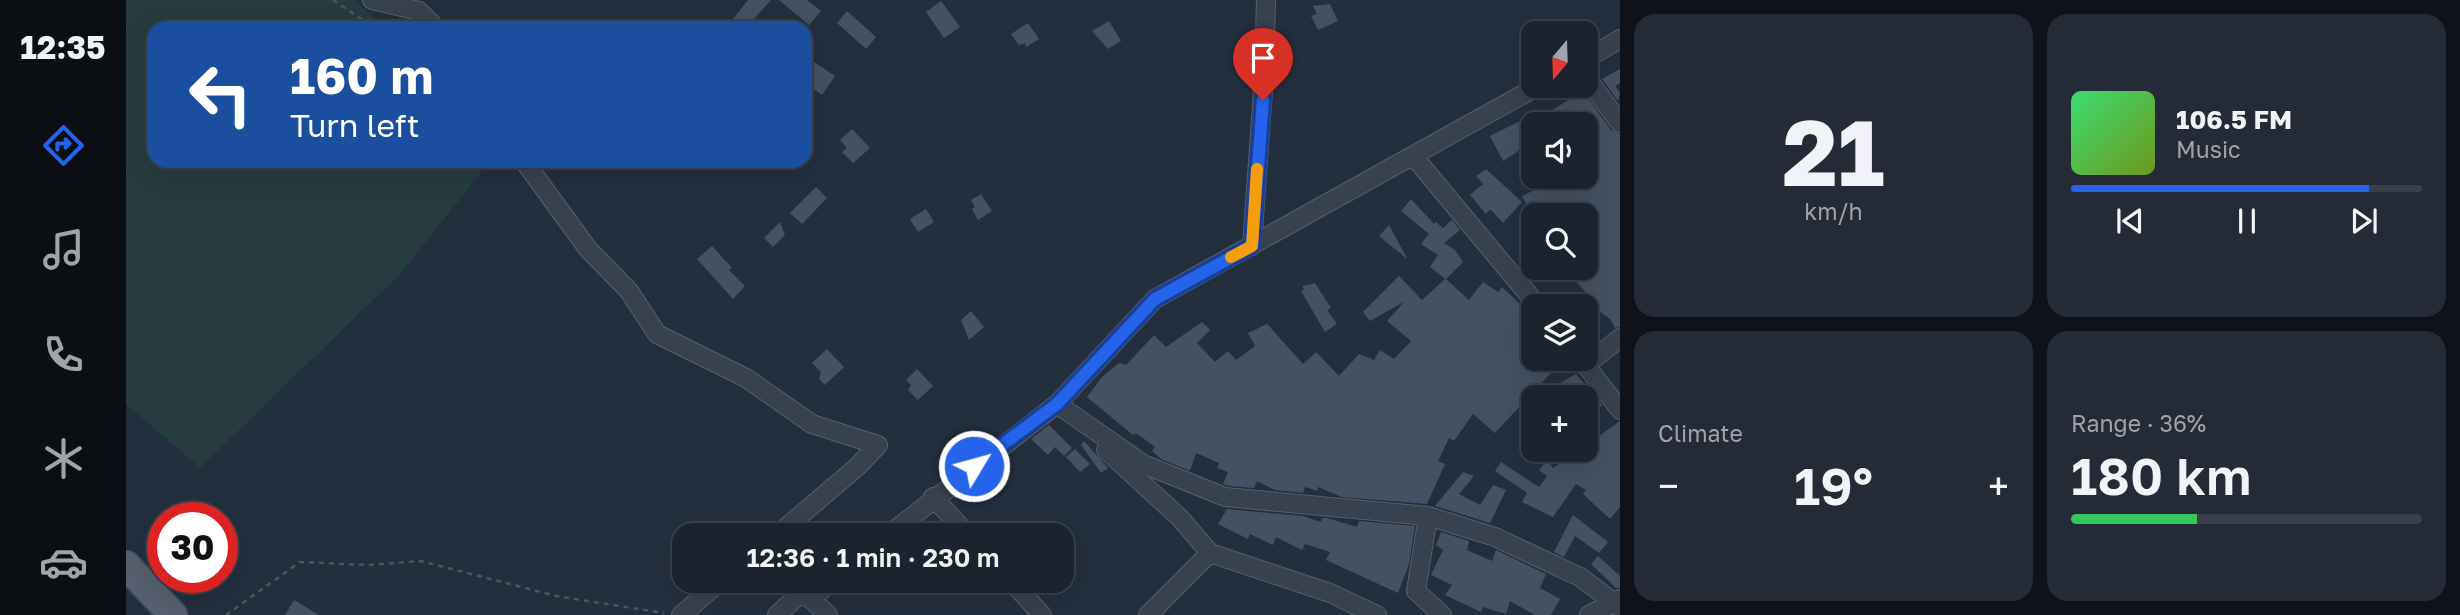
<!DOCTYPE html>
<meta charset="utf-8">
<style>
:root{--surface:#1b232e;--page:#242b36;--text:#f1f3f6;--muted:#a0a4aa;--line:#39404a;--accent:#2563eb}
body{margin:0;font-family:"Golos Text",sans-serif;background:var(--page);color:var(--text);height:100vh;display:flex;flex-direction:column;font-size:26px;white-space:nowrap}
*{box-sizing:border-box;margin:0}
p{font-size:23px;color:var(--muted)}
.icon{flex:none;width:38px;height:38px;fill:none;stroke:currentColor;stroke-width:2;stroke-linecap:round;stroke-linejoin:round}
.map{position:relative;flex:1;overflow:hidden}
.details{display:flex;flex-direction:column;gap:14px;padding:14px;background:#0f1319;width:840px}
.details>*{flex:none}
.hud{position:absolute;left:21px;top:21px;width:665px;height:147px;border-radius:21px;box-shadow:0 7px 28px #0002,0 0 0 2px var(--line);background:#1a4fa0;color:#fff;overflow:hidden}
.needle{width:46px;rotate:199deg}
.fabs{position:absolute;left:1395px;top:21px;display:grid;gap:14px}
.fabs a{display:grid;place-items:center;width:77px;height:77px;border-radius:14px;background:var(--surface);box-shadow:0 7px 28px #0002,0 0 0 2px var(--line);font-size:35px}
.speed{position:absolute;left:21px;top:502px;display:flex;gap:14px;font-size:35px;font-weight:700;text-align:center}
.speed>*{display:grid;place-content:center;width:91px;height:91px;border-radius:50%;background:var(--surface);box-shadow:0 7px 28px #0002,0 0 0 2px var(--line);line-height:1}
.speed .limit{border:10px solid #d22;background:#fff;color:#111}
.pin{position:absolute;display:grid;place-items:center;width:60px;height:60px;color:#fff;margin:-72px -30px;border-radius:50% 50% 50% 0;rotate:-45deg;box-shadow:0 0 7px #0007}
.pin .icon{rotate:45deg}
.me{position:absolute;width:77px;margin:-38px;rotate:53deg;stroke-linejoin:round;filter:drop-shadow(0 0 5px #0008)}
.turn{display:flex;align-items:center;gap:24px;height:147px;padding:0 28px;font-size:32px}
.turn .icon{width:91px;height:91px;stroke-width:2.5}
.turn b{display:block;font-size:49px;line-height:60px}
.big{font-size:52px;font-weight:600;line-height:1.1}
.details .tile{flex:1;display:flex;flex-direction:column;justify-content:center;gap:10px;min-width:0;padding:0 24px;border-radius:21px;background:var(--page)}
.details .dial{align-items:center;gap:0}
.dial b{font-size:91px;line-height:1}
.song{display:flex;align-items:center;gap:21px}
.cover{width:84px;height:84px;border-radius:10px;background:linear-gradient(135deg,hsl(140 70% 55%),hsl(80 70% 35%))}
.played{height:7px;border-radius:4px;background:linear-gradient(90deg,var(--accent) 85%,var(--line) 85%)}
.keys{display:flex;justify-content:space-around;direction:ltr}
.heat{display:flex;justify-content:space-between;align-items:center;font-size:38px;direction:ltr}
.charge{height:10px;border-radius:5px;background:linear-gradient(90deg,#34c759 36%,var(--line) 0)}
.details .tiles{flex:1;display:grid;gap:14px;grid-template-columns:repeat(2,1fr)}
.trip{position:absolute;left:546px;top:523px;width:402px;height:70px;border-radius:21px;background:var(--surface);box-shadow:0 7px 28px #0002,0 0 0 2px var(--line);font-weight:600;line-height:70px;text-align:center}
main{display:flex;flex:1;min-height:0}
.menu{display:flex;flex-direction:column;width:126px;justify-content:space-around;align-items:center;background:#0b0e12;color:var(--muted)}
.menu .icon{width:49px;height:49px}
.menu .on{color:var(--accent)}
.menu b{font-size:32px;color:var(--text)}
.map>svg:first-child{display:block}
</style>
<main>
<nav class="menu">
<b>12:35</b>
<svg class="icon on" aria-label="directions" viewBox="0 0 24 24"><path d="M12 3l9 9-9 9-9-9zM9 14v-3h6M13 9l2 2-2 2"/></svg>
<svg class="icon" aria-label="music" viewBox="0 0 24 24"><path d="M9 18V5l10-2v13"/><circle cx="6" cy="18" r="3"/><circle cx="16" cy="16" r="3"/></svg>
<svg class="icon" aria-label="phone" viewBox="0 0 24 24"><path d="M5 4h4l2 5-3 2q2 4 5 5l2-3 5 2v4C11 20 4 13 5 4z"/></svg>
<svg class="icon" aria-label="climate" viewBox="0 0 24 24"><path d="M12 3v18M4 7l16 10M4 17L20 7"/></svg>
<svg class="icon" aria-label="car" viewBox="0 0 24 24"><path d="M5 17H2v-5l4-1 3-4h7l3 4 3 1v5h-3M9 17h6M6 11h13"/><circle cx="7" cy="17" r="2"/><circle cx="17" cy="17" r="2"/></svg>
</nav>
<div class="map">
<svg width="1494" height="615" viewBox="0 0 1494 615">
<rect width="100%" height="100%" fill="#242f3e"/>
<path fill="#263c3f" d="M 0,0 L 228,0 L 248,18 L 268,28 L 28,28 L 28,161 L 360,161 L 357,170 L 275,273 L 74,468 L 0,404 Z"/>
<path fill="#455162" d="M 622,0 L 645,0 L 620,28 L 600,28 Z
M 653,0 L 681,0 L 695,11 L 683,25 Z
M 815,1 L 834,27 L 818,38 L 800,12 Z
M 1204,4 L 1212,21 L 1192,30 L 1185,16 L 1191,14 L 1187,6 Z
M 721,11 L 750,37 L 740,49 L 711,23 Z
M 983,21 L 995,41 L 982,49 L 966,31 Z
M 902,23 L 913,39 L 900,47 L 899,43 L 893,45 L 885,34 Z
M 679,56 L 709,76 L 696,95 L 679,83 Z
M 1494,69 L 1494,83 L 1489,86 L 1494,93 L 1492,101 L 1476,79 Z
M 1457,91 L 1485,130 L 1494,134 L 1494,327 L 1489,328 L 1484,319 L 1469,308 L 1472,305 L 1437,268 L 1460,268 L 1460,215 L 1406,215 L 1396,196 L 1434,177 L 1460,177 L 1460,124 L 1406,124 L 1407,133 L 1391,152 L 1377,161 L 1364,136 L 1402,117 L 1405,123 Z
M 726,129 L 744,148 L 727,163 L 716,152 L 721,148 L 714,140 Z
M 1360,169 L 1396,202 L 1377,223 L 1364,209 L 1360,214 L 1344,195 L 1357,184 L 1350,176 Z
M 690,187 L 701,198 L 676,224 L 664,213 Z
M 855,194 L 866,211 L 852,220 L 846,209 L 849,207 L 845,200 Z
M 1285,199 L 1308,224 L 1310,222 L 1317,228 L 1326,220 L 1334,230 L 1318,243 L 1329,250 L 1337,262 L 1320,279 L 1343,300 L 1357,282 L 1372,292 L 1376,287 L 1407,316 L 1407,359 L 1438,359 L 1369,433 L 1347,414 L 1328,441 L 1323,438 L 1312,461 L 1319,464 L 1301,504 L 1216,497 L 1192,487 L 1191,491 L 1179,487 L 1177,493 L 1149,490 L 1131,481 L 1128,488 L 1103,486 L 1097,484 L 1102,472 L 1091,468 L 1093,463 L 1070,453 L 1064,471 L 1035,459 L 1026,451 L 1029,447 L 1010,433 L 1007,435 L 961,397 L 975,378 L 993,363 L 1000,365 L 1028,335 L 1040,347 L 1076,322 L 1084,330 L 1071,343 L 1089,362 L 1102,351 L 1110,360 L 1129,346 L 1122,333 L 1141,324 L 1177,364 L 1190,352 L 1213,376 L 1233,354 L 1248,360 L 1254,350 L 1268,359 L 1285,341 L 1261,321 L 1278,302 L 1244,321 L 1237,312 L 1273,276 L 1296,300 L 1319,279 L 1304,267 L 1312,255 L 1295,244 L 1303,234 L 1275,211 Z
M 800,209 L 808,222 L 792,232 L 784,219 Z
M 654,222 L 659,235 L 647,247 L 638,238 Z
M 1263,225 L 1281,258 L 1280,258 L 1253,236 Z
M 586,246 L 606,268 L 603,270 L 619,286 L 607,299 L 571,259 Z
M 1189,283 L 1205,308 L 1201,310 L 1211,324 L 1199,332 L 1175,291 L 1178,289 L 1176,286 Z
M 845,311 L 858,327 L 843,340 L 835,320 Z
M 701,349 L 718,367 L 699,385 L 693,379 L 695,372 L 686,363 Z
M 791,369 L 807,386 L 792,400 L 782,390 L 785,385 L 780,380 Z
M 1450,374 L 1476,405 L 1460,420 L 1460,397 L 1432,397 L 1424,389 Z
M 1494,421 L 1494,507 L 1484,519 L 1457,494 L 1460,490 L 1450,484 L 1427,517 L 1396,502 L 1401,493 L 1369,471 L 1375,462 L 1413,487 L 1421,476 L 1413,470 L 1421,460 L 1427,468 L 1453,450 L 1460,450 L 1460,445 Z
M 923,425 L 946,448 L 938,456 L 929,447 L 922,455 L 905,439 Z
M 958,441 L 982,468 L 975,473 L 955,445 Z
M 949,449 L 964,464 L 954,472 L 940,457 Z
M 1337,472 L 1348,476 L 1333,494 L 1354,505 L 1367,485 L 1380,490 L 1364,523 L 1309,506 Z
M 1101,509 L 1177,516 L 1195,522 L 1196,518 L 1201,518 L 1231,527 L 1233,521 L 1289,526 L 1283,564 L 1272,593 L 1200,560 L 1204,552 L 1179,544 L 1176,550 L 1150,537 L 1147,545 L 1124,534 L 1122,539 L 1092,524 Z
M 1447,515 L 1482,542 L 1473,553 L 1449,536 L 1438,557 L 1428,552 Z
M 1315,532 L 1343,541 L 1341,550 L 1366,561 L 1370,550 L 1420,574 L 1414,588 L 1434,599 L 1425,615 L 1409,615 L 1384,601 L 1380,614 L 1357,607 L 1355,612 L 1319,595 L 1326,585 L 1305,575 L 1317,550 L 1310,545 Z
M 1472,556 L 1494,576 L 1494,588 L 1490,588 L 1465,564 Z
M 168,600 L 193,615 L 159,615 Z"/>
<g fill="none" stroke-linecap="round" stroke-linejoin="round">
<g stroke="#565f6c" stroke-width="20">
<path id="street" d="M 246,0 L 293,11 L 310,28
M 1460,59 L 1494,39
M 1460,77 L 1494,123
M 1288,157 L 1412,306
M 398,161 L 462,249 L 503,291 L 531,334 L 620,378 L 686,424 L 752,445 L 731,467 L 650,536
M 1126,246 L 1138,76 L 1140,0
M 1455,359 L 1494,410
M 1460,365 L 1494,338
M 931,404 L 1017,464 L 1099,497 L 1302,516 L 1369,537 L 1454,577 L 1494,607
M 980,450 L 1054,518 L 1084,553 L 1204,593 L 1251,615
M 807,497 L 843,536
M 1302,516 L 1290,591 L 1316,615
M 761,536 L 931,404 L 1029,299 L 1412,86
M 885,581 L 916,615
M 685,599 L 702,615
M 555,615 L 595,581
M 651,615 L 674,594 L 685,599 L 706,581
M 1022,615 L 1084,553
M 1463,615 L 1494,599"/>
</g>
<g stroke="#414a57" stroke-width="31">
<path id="primary" d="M 0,565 L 47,615"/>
</g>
<path stroke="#44595c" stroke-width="2.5" stroke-dasharray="5 5" stroke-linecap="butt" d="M 207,0 L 249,28
M 100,615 L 174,562 L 242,565 L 295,561 L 430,596 L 538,613"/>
<use href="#street" stroke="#38414e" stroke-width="18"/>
<use href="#primary" stroke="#56606e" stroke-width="28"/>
</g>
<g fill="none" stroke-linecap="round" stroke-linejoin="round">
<g stroke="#184099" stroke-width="18">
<path id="route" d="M 848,466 L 931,404 L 1029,299 L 1126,246 L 1137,100"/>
</g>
<use href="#route" stroke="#2563eb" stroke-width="12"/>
<path stroke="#f59e0b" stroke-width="12" d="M 1105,257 L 1126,246 L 1131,169"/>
</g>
</svg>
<div class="fabs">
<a><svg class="needle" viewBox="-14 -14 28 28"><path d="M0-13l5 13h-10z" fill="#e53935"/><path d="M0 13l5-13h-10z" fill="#a0a4aa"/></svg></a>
<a><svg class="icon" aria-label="sound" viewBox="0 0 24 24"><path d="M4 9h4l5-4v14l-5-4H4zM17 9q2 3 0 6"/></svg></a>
<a><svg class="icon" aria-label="search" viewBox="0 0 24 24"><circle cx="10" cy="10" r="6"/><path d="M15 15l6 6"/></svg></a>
<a><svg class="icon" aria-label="layers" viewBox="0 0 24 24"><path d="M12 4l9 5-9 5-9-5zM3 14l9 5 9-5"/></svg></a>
<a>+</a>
</div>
<div class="speed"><div class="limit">30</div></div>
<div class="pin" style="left:1137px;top:100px;background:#d93025"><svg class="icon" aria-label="arrive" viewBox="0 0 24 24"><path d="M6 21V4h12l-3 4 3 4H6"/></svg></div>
<svg class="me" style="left:848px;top:466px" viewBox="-20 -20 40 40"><circle r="17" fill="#2563eb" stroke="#fff" stroke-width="3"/><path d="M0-11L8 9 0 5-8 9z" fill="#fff"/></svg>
<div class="trip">12:36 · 1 min · 230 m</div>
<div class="hud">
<div class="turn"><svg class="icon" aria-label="left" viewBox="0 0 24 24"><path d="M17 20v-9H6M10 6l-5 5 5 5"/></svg><div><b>160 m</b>Turn left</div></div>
</div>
</div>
<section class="details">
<div class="tiles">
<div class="tile dial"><b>21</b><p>km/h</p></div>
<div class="tile">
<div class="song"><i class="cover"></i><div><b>106.5 FM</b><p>Music</p></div></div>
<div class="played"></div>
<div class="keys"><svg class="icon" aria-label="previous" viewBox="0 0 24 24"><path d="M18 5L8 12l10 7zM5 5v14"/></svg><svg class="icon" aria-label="pause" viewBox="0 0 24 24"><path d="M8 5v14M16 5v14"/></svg><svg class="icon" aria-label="next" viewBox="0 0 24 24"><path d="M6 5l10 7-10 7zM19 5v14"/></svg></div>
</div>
<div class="tile"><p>Climate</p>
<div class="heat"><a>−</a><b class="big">19°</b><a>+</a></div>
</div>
<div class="tile"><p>Range · 36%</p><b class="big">180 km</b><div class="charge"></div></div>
</div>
</section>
</main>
